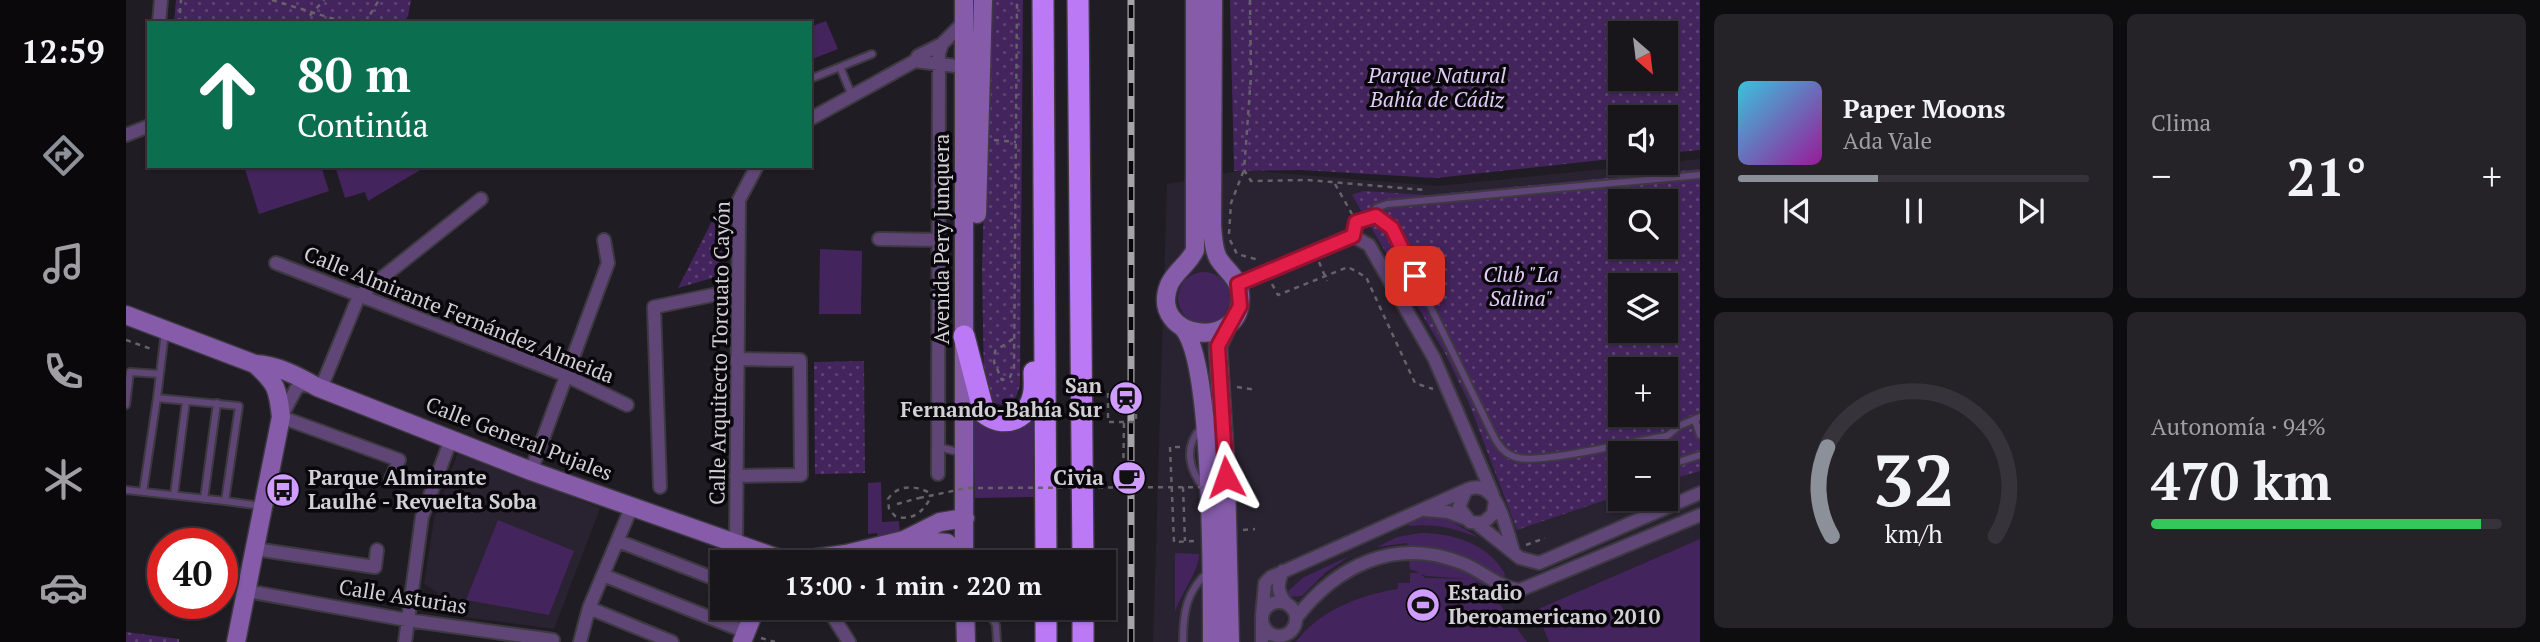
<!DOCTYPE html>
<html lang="es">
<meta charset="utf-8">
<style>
:root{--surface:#18151b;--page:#252228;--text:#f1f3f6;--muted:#9f9fa3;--line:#36343a;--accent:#8c9099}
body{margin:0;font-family:"PT Serif",serif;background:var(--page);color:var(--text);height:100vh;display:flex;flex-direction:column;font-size:26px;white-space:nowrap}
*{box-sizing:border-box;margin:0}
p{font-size:23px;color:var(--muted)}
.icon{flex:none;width:38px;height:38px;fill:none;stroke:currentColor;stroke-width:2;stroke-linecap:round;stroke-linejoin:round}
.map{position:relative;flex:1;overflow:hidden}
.details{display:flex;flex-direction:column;gap:14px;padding:14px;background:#0d0c0f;width:840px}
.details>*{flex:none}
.banner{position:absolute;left:21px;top:21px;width:665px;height:147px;border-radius:0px;box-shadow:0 2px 5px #0004,0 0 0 2px var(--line);background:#0b6e4f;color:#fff;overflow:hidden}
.needle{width:46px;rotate:152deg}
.tools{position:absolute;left:1482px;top:21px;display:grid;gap:14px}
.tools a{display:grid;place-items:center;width:70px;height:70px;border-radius:0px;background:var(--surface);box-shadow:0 2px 5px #0004,0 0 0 2px var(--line);font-size:35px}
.speed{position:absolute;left:21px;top:528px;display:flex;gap:14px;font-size:35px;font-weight:700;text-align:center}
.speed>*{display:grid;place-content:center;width:91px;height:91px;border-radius:50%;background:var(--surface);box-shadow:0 2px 5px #0004,0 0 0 2px var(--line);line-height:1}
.speed .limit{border:10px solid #d22;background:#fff;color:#111}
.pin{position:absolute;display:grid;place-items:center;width:60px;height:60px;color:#fff;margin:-30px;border-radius:14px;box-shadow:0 4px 10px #0006}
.me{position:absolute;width:77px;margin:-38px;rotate:356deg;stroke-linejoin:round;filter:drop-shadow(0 0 5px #0008)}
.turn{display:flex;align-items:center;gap:24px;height:147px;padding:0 35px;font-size:32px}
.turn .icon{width:91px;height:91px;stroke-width:2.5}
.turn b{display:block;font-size:49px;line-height:60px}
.big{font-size:52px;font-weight:700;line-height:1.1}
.details .tile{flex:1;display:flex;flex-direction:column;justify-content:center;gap:10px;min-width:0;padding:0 24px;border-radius:10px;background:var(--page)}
.details .dial{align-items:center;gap:0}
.dial svg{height:182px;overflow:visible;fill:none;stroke:var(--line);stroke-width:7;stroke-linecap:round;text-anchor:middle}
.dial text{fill:var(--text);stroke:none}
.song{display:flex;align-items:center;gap:21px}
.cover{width:84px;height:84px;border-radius:10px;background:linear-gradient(135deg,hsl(190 70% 55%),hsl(300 70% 35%))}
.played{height:7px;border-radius:4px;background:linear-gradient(90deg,var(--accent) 40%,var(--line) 40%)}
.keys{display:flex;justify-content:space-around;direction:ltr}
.heat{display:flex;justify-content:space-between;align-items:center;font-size:38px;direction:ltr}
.charge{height:10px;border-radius:5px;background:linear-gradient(90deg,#34c759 94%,var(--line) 0)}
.details .tiles{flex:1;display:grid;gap:14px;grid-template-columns:repeat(2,1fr)}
.trip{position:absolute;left:584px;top:550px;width:406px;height:70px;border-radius:0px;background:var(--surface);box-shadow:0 2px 5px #0004,0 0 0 2px var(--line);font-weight:700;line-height:70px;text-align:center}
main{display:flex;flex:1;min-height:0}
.tab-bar{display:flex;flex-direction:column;width:126px;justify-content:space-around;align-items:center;background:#0a080b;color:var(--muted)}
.tab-bar .icon{width:49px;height:49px}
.tab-bar .on{color:var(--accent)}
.tab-bar b{font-size:32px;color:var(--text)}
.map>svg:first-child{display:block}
</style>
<main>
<nav class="tab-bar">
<b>12:59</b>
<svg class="icon on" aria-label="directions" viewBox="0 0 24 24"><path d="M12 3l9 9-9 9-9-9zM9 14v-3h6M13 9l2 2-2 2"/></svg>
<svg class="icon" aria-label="music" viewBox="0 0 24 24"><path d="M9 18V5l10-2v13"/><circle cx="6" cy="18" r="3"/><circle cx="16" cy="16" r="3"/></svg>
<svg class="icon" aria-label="phone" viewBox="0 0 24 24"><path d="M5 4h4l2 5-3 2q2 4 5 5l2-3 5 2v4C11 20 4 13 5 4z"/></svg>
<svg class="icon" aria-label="climate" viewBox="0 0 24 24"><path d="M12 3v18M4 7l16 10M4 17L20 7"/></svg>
<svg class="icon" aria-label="car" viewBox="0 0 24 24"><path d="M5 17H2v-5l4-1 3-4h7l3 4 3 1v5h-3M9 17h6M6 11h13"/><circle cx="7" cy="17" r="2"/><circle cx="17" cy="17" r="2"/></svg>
</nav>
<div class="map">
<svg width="1574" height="642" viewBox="0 0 1574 642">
<defs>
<pattern id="park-dots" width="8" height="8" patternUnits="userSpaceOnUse" patternTransform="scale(1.75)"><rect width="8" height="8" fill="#44245d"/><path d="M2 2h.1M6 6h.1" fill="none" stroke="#5e4373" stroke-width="1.8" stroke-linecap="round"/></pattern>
</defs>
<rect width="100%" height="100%" fill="#201c24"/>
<path fill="#292230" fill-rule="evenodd" d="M 1574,159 L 1574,642 L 1027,642 L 1041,184 L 1118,170 L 1312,186 ZM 1494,201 L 1540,201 L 1540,247 L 1494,247 ZM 1494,285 L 1540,285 L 1540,331 L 1494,331 ZM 1494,369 L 1540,369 L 1540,415 L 1494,415 ZM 1494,453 L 1540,453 L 1540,499 L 1494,499 Z
M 332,452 L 474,508 L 428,629 L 316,614 L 317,604 L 311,592 L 298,584 L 308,519 Z"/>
<path fill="#44245d" d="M 700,21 L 712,49 L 684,60 L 684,27 Z
M 118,166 L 195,166 L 203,191 L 133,214 Z
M 209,166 L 301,166 L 242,201 L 239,192 L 219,198 Z
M 694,249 L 736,251 L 735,314 L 693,314 Z
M1052 298a26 26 0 1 1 52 0a26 26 0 1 1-52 0Z
M 846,400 L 892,428 L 907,421 L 908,497 L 849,498 Z
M 755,482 L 756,522 L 773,521 L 774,536 L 752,537 L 751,533 L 742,534 L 742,483 Z
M 1301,515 L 1318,517 L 1354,538 C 1329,529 1310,523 1283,526 L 1282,524 Z
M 372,520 L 448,551 L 423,615 L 340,600 Z
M 1294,533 C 1326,533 1362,543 1379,574 L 1377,587 L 1370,590 L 1347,580 L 1366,594 L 1401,642 L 1170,642 C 1191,612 1235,594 1272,589 L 1272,583 L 1284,583 L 1284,573 L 1294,573 L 1299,578 L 1346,579 L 1300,576 L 1284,569 L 1281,543 L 1251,547 L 1271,537 Z
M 1574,539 L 1574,642 L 1423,642 L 1410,610 Z
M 1049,553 L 1073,554 C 1074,569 1055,593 1049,612 Z
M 1224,556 L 1200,572 L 1176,596 L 1164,597 L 1162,591 L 1178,577 Z"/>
<path fill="url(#park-dots)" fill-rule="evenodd" d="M 50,0 L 285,0 L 282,16 L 277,23 L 48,23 Z
M 864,0 L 897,0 L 894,385 L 890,397 L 881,406 L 868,403 L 858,384 L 856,268 Z
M 1104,0 L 1574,0 L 1574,150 L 1540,153 L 1540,117 L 1494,117 L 1494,158 L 1310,178 L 1175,170 L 1108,171 ZM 1540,33 L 1540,79 L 1494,79 L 1494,33 Z
M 1574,169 L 1574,471 L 1540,481 L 1540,453 L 1494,453 L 1494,495 L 1391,530 L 1343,403 L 1319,353 L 1226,195 L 1237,191 L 1301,195 ZM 1494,201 L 1540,201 L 1540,247 L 1494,247 ZM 1494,285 L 1540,285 L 1540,331 L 1494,331 ZM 1494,369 L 1540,369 L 1540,415 L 1494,415 Z
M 589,215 L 600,274 L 552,288 Z
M 738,361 L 739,473 L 689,474 L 688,362 Z
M 0,632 L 53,639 L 53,642 L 0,642 Z"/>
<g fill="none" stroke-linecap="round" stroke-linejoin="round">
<g stroke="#3d3940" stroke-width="10">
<path id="lane" d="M 714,67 L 726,96
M 684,79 L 746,54
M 1249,216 L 1250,208 L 1261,204 L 1574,175
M 1227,236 L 1230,222 L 1249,216 L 1266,228 L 1366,433 C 1372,445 1378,455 1393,458 C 1418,463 1510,441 1541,436 L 1553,426 L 1574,417
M 0,405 L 4,372 L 33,374
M 1569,420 L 1574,435
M 1075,428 C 1057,447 1063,471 1079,489
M 812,447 L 837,453
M 1540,466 L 1574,455
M 0,490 L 99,501 L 113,406 L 31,398 L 39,332
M 17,492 L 31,398
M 48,495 L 60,401
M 78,499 L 91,403
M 99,501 L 135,506
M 859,607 L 870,625 L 871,642
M 1057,642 C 1057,613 1060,591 1083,571"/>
</g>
<g stroke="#3d3940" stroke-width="16">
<path id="street" d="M 33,23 L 35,0
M 789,61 L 838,67
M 684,119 L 789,61 L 792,56 L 816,44 L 838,22
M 0,135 L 23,126
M 753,239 L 814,240
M 150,263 L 439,375 L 501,405
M 1112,284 L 1217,239 L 1227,236 L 1243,245 L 1308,358 L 1367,495
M 187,386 L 175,385 L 170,389 L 155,417 L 273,460 L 265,479
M 195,388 L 233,296 L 355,199
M 405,471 L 482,263 L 478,240
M 812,474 L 813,53 L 816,44
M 610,476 L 675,475 L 674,360 L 610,359
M 534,487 L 528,307 L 611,290
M 1369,501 L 1367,514 L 1357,523 L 1344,522 L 1333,507 L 1340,490 C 1371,475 1380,529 1387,550
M 1300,510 L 1322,512 L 1338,518
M 1350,523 L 1394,558 L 1413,563 L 1574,493
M 492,541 L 597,582
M 610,545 L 613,200 L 631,166
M 129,549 L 249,567 L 251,550
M 1157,571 C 1151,584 1151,592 1160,603
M 477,575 L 620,632
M 121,591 L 281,620 L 427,640
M1136 619a17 17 0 1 1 34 0a17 17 0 1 1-34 0Z
M 701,607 L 723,642
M 463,608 L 546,642
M 1136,616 L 1139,583 L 1145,577 L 1340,490
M 1170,618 C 1211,565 1269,537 1336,563 C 1355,570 1373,588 1394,590 L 1574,515
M 279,642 L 296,517 L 325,439
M 454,642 L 463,608 L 506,506
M 1136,642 L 1136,621"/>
</g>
<g stroke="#3d3940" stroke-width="21">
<path id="secondary" d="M 838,0 L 838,562
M 1069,0 L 1069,250 C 1063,264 1049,271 1043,285 C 1022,340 1119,353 1114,294 C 1113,278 1100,271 1092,258 C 1087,248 1087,236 1086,226 L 1087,0
M 851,214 L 857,0
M 0,315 L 129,364 C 151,365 172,376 191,387 L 405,471 L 654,559 L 676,560 L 720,554 L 778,540 L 814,522 L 839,518
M 1102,325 L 1092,346 L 1100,477 L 1104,642
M 1057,328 C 1087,363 1086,586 1086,642
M 785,540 L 821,543 L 838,557
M 839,607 L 840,642
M 110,642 L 155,417 C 152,388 150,383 129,364
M 616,642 L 630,607"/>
</g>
<g stroke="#3d3940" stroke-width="24">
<path id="highway" d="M 917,0 L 920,562
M 952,0 L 957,562
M 838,336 L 858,413 C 876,428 901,421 907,396 C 909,389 908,380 908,372
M 920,607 L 920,642
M 957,607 L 957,642"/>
</g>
<path stroke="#656269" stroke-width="2.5" stroke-dasharray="5 5" stroke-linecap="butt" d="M 146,0 L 221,23
M 1124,0 L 1125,76 L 1118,170 L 1125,181 L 1182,180 L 1299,190
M 53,23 L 55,0
M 177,23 L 198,0
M 239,23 L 253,0
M 868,140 L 890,142
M 1209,184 L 1226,214
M 1103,234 L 1105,203 L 1118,170
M 1104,240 L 1111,254 L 1133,260
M 1193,262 L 1201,281
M 1146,284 L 1152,295 L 1222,267 L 1240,277 L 1289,383 L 1307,389
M 887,339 L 869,351 L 868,362 L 876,380 L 884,377 L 888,368 L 891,0
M 0,340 L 28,350
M 1111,387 L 1130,390
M 1054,447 L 1044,447 L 1048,542 L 1069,541
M 1057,487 L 1059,541
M 997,488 L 998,422
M 802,492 C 788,485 771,485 762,499 L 763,509 L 769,516 C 787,522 798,511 806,495
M 771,504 L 793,498
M 1117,530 L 1129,529
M 1400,545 L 1419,538
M 635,638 L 649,642"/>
<use href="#lane" stroke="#604677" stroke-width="6"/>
<use href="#street" stroke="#604677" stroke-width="12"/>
<use href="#secondary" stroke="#855baa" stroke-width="18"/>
<use href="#highway" stroke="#bc79f5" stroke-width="21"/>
<g stroke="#a6a3a9" stroke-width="7">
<path id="rail" d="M 1005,642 L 1005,0"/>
</g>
<use href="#rail" stroke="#09070b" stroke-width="4.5" stroke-dasharray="13" stroke-linecap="butt"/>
<path stroke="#656269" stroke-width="2.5" stroke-dasharray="5 5" stroke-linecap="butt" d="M 982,393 L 982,422 L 1010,422 L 1010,393
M 793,498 L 841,488 L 1111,487 L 1111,496"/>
</g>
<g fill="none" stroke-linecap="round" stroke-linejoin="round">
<g stroke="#92132f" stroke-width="18">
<path id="route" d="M 1100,477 L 1092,346 L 1114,306 L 1112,284 L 1227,236 L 1230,222 L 1250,216 L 1266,228 L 1289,276"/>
</g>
<use href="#route" stroke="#e11d48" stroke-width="12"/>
</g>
<defs>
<g id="station-disc" transform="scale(1.75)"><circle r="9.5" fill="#d09dff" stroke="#09070b"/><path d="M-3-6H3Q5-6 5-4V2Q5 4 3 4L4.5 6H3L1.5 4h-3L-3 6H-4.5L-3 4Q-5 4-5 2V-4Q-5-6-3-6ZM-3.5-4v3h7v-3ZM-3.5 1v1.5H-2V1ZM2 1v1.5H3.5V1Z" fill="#111"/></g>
<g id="cafe-disc" transform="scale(1.75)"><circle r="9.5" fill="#d09dff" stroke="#09070b"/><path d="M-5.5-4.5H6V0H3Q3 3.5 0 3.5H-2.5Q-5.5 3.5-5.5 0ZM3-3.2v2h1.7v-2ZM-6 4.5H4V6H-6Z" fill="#111"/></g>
<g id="bus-disc" transform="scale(1.75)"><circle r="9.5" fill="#d09dff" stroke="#09070b"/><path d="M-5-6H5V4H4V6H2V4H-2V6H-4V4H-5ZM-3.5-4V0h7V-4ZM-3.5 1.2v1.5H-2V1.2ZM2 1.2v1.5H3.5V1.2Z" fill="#111"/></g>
<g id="stadium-disc" transform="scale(1.75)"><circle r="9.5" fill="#d09dff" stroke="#09070b"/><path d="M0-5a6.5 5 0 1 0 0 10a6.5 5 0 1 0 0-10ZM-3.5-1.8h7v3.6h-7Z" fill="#111"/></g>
</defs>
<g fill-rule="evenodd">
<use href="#station-disc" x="1000" y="398"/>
<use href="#cafe-disc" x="1003" y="478"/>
<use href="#bus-disc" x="157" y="490"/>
<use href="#stadium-disc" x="1297" y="605"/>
</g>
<g text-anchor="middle" stroke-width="7" stroke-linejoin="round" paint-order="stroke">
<g font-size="21" font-style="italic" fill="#e0ccf6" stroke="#09070b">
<text x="1311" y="83">Parque Natural<tspan x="1311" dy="24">Bahía de Cádiz</tspan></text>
<text x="1395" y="282">Club "La<tspan x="1395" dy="24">Salina"</tspan></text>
</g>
<g font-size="21" fill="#d3d0d5" stroke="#09070b">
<text transform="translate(816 239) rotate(-90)" y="7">Avenida Pery Junquera</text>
<text transform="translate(333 315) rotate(22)" y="7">Calle Almirante Fernández Almeida</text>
<text transform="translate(594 353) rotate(-89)" y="7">Calle Arquitecto Torcuato Cayón</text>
<text transform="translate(393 439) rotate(21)" y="7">Calle General Pujales</text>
<text transform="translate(277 597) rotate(9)" y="7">Calle Asturias</text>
</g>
<g font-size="21" font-weight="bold" fill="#d3d0d5" stroke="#09070b" text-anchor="end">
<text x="976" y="393">San<tspan x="976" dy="24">Fernando-Bahía Sur</tspan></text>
<text x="182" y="485" text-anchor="start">Parque Almirante<tspan x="182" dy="24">Laulhé - Revuelta Soba</tspan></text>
<text x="978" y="485">Civia</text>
<text x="1322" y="600" text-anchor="start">Estadio<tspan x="1322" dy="24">Iberoamericano 2010</tspan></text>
</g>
</g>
</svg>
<div class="tools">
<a><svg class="needle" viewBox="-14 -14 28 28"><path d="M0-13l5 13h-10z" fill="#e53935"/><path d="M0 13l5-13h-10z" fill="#9f9fa3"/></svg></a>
<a><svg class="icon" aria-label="sound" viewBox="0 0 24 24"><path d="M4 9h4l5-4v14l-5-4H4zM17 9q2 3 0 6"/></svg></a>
<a><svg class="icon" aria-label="search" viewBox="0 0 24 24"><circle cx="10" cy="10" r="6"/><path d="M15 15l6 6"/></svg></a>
<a><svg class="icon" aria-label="layers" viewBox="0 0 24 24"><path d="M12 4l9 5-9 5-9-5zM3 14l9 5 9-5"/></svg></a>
<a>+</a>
<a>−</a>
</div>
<div class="speed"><div class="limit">40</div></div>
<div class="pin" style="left:1289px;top:276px;background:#d93025"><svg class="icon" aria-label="arrive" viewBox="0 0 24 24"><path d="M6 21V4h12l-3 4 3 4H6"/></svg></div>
<svg class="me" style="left:1100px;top:477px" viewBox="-20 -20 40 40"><path d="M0-17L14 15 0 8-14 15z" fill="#e11d48" stroke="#fff" stroke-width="4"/></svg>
<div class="trip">13:00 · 1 min · 220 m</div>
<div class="banner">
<div class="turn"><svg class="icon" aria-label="ahead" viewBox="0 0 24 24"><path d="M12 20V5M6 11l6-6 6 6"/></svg><div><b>80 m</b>Continúa</div></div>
</div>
</div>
<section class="details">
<div class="tiles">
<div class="tile">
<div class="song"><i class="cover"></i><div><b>Paper Moons</b><p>Ada Vale</p></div></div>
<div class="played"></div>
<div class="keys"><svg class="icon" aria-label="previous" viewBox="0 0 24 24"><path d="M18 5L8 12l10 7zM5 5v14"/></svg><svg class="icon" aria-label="pause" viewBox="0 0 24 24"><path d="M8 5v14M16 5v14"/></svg><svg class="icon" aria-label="next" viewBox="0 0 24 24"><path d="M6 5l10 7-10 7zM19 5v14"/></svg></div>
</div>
<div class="tile"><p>Clima</p>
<div class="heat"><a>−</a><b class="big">21°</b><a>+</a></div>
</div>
<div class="tile dial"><svg viewBox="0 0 100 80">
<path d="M14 69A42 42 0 1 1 86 69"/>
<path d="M14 69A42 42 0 0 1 12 30" stroke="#8c9099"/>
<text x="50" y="56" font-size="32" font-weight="700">32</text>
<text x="50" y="72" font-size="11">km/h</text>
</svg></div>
<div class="tile"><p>Autonomía · 94%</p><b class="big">470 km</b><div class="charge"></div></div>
</div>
</section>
</main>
